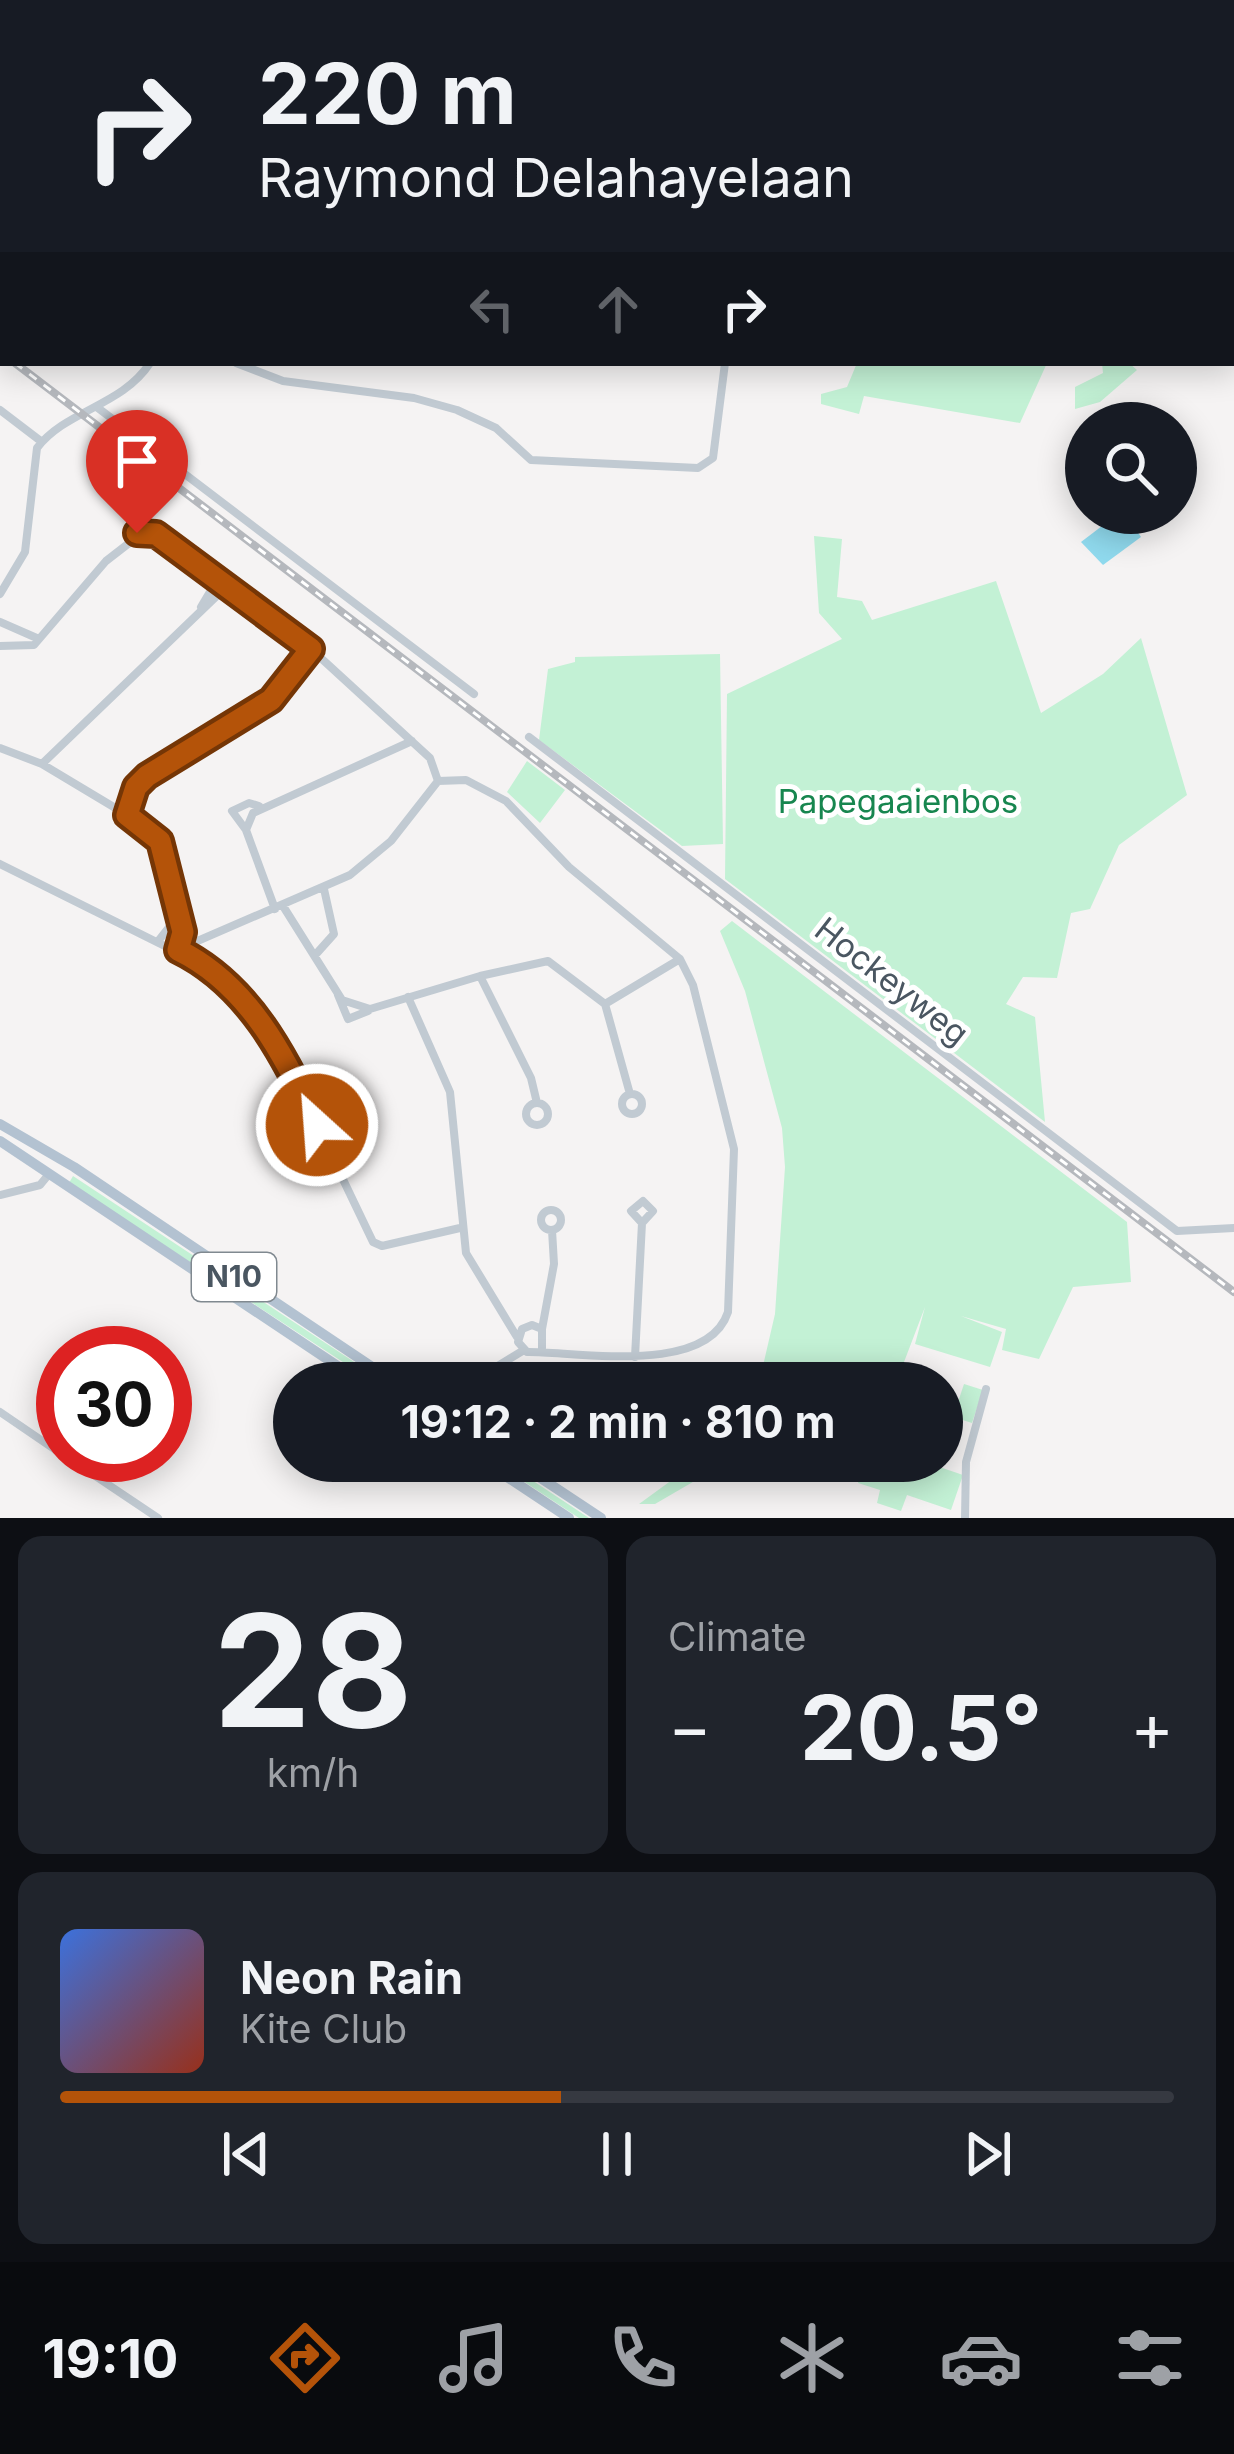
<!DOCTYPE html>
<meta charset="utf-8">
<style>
:root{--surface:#171b24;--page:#20242c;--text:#f1f3f6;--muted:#9ea1a6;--line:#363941;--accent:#b45309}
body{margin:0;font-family:Inter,sans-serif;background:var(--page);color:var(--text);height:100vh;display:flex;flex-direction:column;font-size:45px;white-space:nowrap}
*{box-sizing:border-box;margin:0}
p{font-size:39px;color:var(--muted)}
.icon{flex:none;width:66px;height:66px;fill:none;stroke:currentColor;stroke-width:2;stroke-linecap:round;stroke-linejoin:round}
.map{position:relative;height:1518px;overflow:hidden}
.panel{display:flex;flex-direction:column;gap:18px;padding:18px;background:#0d0f14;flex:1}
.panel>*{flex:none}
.banner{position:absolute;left:0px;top:0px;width:1236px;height:366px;box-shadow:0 6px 30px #0003;background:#171b24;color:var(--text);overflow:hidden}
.buttons{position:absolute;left:1065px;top:402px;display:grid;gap:24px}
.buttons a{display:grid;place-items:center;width:132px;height:132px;border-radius:50%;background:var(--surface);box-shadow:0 6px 30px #0003;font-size:60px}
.speed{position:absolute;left:36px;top:1326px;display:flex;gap:24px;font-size:60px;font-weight:700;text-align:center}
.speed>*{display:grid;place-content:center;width:156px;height:156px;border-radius:50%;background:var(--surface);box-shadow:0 6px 30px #0003;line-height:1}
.speed .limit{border:18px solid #d22;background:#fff;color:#111}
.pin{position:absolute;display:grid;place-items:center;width:102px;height:102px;color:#fff;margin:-123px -51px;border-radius:50% 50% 50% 0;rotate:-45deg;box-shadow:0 0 12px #0007}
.pin .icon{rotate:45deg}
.me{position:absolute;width:132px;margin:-66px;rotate:334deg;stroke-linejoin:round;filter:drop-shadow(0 0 9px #0008)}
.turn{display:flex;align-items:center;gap:42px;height:252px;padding:0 60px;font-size:54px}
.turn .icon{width:156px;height:156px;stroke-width:2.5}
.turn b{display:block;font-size:84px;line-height:102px}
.lanes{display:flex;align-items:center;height:114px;padding:0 60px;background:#0003;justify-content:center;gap:60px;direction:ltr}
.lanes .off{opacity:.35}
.big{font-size:90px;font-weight:700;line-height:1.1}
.panel .card{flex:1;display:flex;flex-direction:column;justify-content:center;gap:18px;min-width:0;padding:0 42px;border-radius:24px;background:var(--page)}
.panel .dial{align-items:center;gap:0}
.dial b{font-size:156px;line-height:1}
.song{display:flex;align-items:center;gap:36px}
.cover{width:144px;height:144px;border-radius:18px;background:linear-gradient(135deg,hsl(220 70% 55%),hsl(10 70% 35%))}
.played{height:12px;border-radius:6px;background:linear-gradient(90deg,var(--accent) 45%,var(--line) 45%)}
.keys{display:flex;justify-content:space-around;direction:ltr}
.heat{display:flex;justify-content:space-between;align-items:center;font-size:66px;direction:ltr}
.panel .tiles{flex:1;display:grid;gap:18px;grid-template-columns:1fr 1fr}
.card:last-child{grid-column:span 2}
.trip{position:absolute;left:273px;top:1362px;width:690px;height:120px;border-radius:60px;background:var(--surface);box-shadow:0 6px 30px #0003;font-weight:700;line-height:120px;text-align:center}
.dock{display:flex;height:192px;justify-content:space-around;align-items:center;background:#090b0e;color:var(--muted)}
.dock .icon{width:84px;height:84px}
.dock .current{color:var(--accent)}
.dock b{font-size:54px;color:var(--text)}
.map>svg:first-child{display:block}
</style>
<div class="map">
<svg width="1234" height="1518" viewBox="0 0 1234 1518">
<rect width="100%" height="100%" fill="#f5f3f3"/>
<path fill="#c3f1d5" d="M 857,363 L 1047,363 L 1020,423 L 864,396 L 859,414 L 821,404 L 821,394 L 847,387 Z
M 1102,363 L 1129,363 L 1137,370 L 1100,402 L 1075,409 L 1075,387 L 1103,373 Z
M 814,536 L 842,539 L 837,597 L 862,601 L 872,620 L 996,581 L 1041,713 L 1103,674 L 1141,638 L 1187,795 L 1119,845 L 1090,909 L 1071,913 L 1057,978 L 1023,977 L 1006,1004 L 1035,1017 L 1045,1122 L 725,879 L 727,694 L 842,639 L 819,613 Z
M 720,654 L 723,844 L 682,846 L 539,740 L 548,669 L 575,662 L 575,657 Z
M 527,761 L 565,790 L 540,823 L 507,792 Z
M 732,921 L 1127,1222 L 1131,1282 L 1073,1287 L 1039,1359 L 1002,1350 L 1006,1329 L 961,1316 L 1002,1332 L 990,1367 L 915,1344 L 925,1307 L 896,1383 L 759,1383 L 775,1314 L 785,1167 L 782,1128 L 745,991 L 720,931 Z
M 73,1176 L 386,1383 L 375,1383 L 69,1183 Z
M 964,1384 L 983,1390 L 972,1423 L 953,1417 Z
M 493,1461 L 503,1461 L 589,1518 L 579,1518 Z
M 698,1461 L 729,1461 L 655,1504 L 639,1504 Z
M 800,1461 L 864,1461 L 856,1480 Z
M 866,1461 L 922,1461 L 963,1475 L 951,1510 L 907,1495 L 901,1511 L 877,1503 L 880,1490 L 858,1483 Z"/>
<path fill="#90daee" d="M 1119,513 L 1128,517 L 1141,537 L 1103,565 L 1081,542 Z"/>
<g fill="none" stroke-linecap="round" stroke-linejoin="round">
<path stroke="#c1cad2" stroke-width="8" d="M 1107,0 L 1109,3
M 119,3 L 135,0
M 918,3 L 920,0
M 0,22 L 3,22
M 1233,189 L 1234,194
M 236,363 L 283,381 L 414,398 L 457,410 L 496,428 L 531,460 L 698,468 L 713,458 L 725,363
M 98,408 L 474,694
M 0,410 L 42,442
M 0,594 L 25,552 L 37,448 C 66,410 122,406 150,363
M 201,607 L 217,580
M 0,622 L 39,639
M 0,646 L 34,645 L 106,561 L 146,530 L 311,649 L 430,758 L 438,781
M 529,737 L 1177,1231 L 1234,1228
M 0,748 L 42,764 L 152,830 L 160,841 L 183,932 L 179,948
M 42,764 L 226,587
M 438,781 L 466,780 L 506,801 L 569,867 L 680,959 L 693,985 L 734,1149 L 728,1312 C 707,1377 573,1351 527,1352 L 518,1342 L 522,1329 L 532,1325 L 542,1329 L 542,1348
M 117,809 L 147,775 L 271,699 L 311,649
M 127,815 L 136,787
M 246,830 L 232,811 L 249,803 L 259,806
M 0,864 L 225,976 L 292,1073 L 373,1242 L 382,1246 L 460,1228
M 283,906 L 342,1000 L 370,1009 L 480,976
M 275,909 L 246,830 L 253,813 L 412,741
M 159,940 L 178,916
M 179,949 L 350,875 L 391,841 L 438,781
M 317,953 L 334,934 L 324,889
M 338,995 L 348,1019 L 368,1011
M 408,997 L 450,1092 L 466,1253 L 517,1337
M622 1104a10 10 0 1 1 20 0a10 10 0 1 1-20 0Z
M 630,1094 L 605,1004 L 680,959
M526 1114a11 11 0 1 1 22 0a11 11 0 1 1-22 0Z
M 537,1103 L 531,1078 L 480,976 L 548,961 L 605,1004
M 0,1195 L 40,1185 L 49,1174
M541 1220a10 10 0 1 1 20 0a10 10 0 1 1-20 0Z
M 542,1329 L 554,1264 L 552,1230
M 635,1357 L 642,1223 L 653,1211 L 643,1201 L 631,1211 L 642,1223
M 470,1383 L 524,1350
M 0,1412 L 63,1455
M 64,1455 L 158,1518
M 965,1518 L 966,1462 L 986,1389"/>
<path stroke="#b3c2d1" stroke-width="10" d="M 0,1124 L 74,1167 L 396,1383
M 0,1141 L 363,1383
M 483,1461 L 569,1518
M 515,1461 L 601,1518"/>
<g stroke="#b5b8bd" stroke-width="8">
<path id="rail" d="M 162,3 L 178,0
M 0,37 L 3,37
M 0,346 L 3,349
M 15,363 L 1234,1292"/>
</g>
<use href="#rail" stroke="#fff" stroke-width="3" stroke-dasharray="9" stroke-linecap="butt"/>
</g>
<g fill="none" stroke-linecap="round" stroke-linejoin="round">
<g stroke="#753606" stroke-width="30">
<path id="route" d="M 137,533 L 156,534 L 311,649 L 271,700 L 147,776 L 136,787 L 127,815 L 160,841 L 183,932 L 178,950 C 248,984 285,1056 317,1125"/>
</g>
<use href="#route" stroke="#b45309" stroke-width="21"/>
</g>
<g text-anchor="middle" stroke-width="10" stroke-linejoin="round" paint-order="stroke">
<rect fill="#fff" stroke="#808990" stroke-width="3" x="192" y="1253" width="84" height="48" rx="9"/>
<g font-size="30" font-weight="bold" fill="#4a5661">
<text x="234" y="1287">N10</text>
</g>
<g font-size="33" fill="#17864f" stroke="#fff">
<text x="898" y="813">Papegaaienbos</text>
</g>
<g font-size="33" fill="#4a5661" stroke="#fff">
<text transform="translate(892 981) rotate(38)" y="12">Hockeyweg</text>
</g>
</g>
</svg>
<div class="buttons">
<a><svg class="icon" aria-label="search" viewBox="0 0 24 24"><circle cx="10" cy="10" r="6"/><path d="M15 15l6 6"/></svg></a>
</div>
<div class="speed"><div class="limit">30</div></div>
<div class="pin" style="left:137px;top:533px;background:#d93025"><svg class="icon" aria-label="arrive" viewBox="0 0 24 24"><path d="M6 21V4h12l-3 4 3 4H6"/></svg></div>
<svg class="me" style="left:317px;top:1125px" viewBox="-20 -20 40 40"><circle r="17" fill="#b45309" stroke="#fff" stroke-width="3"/><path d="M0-11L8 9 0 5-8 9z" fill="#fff"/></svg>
<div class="trip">19:12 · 2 min · 810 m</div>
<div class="banner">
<div class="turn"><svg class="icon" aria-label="right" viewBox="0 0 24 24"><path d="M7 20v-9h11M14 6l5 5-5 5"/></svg><div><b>220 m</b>Raymond Delahayelaan</div></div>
<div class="lanes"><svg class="icon off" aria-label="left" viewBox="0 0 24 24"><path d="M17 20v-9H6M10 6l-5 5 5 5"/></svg><svg class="icon off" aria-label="ahead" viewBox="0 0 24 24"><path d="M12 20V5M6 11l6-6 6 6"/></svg><svg class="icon" aria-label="right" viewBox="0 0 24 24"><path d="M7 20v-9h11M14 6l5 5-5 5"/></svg></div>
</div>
</div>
<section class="panel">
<div class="tiles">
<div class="card dial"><b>28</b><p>km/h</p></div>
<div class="card"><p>Climate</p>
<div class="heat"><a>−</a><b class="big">20.5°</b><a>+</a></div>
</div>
<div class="card">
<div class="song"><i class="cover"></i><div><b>Neon Rain</b><p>Kite Club</p></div></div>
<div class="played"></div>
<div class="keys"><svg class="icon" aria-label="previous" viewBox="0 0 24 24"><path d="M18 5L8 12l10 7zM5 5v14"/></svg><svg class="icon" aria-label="pause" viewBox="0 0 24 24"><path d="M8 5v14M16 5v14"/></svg><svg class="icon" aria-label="next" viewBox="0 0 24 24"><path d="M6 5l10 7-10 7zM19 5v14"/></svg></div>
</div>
</div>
</section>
<nav class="dock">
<b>19:10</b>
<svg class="icon current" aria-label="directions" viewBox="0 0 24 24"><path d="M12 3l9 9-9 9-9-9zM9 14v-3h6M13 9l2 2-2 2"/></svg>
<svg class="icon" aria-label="music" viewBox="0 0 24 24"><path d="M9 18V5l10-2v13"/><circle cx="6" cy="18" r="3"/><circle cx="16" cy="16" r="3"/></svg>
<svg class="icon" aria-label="phone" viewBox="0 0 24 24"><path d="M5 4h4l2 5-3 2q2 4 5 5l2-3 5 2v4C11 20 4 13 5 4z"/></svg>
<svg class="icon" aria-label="climate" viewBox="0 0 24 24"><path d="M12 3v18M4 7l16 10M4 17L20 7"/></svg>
<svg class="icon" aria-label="car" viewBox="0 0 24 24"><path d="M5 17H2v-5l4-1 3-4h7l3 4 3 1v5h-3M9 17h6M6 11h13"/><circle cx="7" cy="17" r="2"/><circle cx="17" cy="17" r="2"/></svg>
<svg class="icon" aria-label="filters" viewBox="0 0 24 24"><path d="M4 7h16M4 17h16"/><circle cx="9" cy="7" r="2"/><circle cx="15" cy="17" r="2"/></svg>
</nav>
